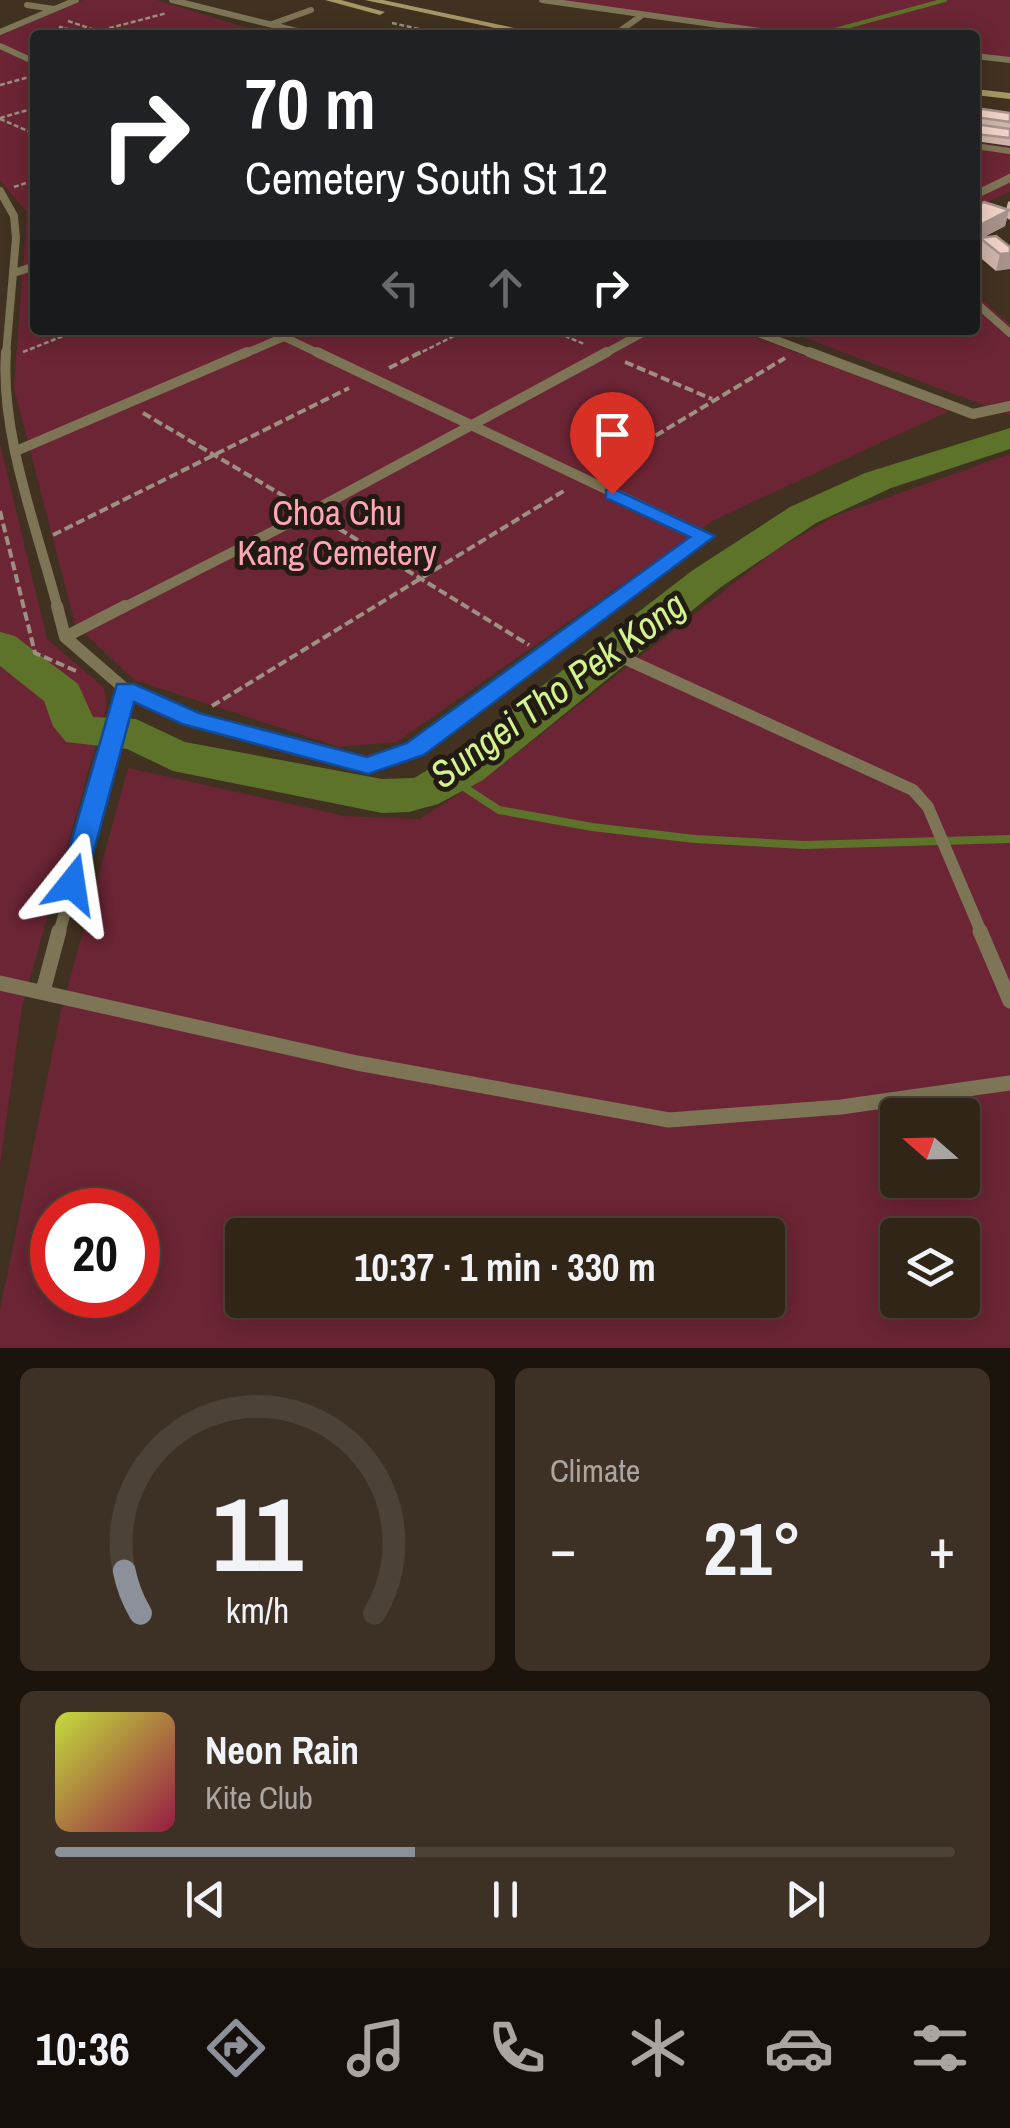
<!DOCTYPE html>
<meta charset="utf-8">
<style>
:root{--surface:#312518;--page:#3d3125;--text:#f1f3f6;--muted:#a8a5a2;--line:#4c4237;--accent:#8c9099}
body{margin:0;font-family:"Archivo Narrow",sans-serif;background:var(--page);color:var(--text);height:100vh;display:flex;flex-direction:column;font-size:38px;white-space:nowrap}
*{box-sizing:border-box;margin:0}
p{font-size:32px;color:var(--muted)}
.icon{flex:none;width:55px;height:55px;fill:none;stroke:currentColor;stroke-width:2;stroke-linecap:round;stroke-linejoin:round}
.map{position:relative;height:1348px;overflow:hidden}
.panel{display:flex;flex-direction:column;gap:20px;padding:20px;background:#1b140d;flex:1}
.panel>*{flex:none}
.top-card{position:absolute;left:30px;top:30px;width:950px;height:305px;border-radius:10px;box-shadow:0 5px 25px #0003,0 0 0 2px var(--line);background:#202124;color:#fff;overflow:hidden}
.needle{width:65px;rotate:290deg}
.controls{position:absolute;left:880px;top:1098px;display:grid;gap:20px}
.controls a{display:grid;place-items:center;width:100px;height:100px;border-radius:10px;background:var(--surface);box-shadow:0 5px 25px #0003,0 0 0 2px var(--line);font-size:50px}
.speed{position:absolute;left:30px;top:1188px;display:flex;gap:20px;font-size:50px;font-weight:700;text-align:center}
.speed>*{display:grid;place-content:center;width:130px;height:130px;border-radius:50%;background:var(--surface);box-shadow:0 5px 25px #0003,0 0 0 2px var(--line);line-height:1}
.speed .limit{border:15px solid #d22;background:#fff;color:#111}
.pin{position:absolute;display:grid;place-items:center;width:85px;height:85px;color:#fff;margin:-102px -42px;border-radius:50% 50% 50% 0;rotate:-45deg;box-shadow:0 0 10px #0007}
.pin .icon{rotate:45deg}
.me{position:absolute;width:110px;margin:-55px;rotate:15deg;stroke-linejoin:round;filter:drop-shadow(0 0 8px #0008)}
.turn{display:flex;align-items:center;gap:35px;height:210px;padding:0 50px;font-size:45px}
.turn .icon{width:130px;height:130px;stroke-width:2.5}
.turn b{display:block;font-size:70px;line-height:85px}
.lanes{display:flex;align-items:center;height:95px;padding:0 50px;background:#0003;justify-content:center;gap:50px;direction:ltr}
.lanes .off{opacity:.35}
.big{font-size:75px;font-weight:800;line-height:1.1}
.panel .tile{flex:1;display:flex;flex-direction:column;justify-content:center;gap:15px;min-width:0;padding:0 35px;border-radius:15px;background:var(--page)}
.panel .dial{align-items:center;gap:0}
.dial svg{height:260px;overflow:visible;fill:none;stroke:var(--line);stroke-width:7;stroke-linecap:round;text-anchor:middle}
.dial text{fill:var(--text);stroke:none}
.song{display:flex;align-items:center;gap:30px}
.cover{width:120px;height:120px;border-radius:15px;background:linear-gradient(135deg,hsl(70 70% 55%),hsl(340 70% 35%))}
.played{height:10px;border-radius:5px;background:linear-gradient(90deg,var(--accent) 40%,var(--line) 40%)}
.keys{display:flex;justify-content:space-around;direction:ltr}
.heat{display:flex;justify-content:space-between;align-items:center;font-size:55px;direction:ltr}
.panel .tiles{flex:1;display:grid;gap:20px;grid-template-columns:1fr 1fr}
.tile:last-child{grid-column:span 2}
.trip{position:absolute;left:225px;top:1218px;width:560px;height:100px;border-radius:10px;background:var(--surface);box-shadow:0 5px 25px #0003,0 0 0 2px var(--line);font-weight:800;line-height:100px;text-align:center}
.menu{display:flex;height:160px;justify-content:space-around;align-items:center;background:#140f0a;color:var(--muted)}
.menu .icon{width:70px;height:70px}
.menu .on{color:var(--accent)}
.menu b{font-size:45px;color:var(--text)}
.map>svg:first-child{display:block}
</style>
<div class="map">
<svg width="1010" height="1348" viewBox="0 0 1010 1348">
<rect width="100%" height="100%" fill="#413120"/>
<path fill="#6c2535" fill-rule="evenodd" d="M 83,0 L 157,0 L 237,25 L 288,35 L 35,35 L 35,330 L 737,330 L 949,411 L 714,520 L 397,742 L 339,747 L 134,680 L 75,624 L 14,388 L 27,212 L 0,181 L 0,35 Z
M 556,0 L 1010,0 L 1010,58 L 975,54 L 975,35 L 806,35 Z
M 975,142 L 1010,147 L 1010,191 L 975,209 Z
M 975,294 L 1010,324 L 1010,415 L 784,330 L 975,330 Z
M 0,444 L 47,639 L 104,688 L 107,705 L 22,1007 L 0,1165 Z
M 1010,454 L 1010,1348 L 0,1348 L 0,1310 L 61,1011 L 128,768 L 345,816 L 420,819 L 497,769 L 776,550 L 835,516 ZM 898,1115 L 962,1115 L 962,1180 L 898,1180 ZM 52,1210 L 138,1210 L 138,1295 L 52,1295 ZM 242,1235 L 768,1235 L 768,1300 L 242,1300 ZM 898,1235 L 962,1235 L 962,1300 L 898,1300 Z"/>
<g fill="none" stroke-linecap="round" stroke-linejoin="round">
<path stroke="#5e732a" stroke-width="4" d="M 820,34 L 945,0"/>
<path stroke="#5e732a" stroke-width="8" d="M 450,778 L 499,810 L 592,827 L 695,839 L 804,845 L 1010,839"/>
<path fill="#5e732a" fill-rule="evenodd" d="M 1010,428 L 1010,449 L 891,488 L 816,523 L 721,587 L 483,780 L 438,804 L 409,812 L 382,813 L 173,771 L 127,749 L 66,742 L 53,726 L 44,701 L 0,666 L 0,632 L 15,636 L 78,684 L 93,717 L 136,719 L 185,742 L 382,779 L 414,778 L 450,757 L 693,570 L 790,507 L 865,473 Z"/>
<path stroke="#9d9083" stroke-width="2.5" stroke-dasharray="5 2.5" stroke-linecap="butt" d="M 68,21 L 110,35
M 392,23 L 446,35
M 560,32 L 580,35
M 83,35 L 60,27 L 87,34 L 167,13
M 0,85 L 29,77
M 0,118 L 35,108
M 0,119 L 35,134
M 14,187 L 35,180
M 551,330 L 584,344
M 23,352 L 78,330
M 416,355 L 466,330"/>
<path stroke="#9d9083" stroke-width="4" stroke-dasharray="9 4" stroke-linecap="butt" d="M 625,362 L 712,399
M 389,368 L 421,352
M 143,413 L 294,502
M 600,469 L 785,358
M 0,511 L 35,653 L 76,671
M 328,522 L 529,645
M 53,535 L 349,388
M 212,706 L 567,489"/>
<path stroke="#7d7556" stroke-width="6" d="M 172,0 L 313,35
M 542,0 L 788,35
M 27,5 L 54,9
M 272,24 L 311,10
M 0,32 L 76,0
M 614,35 L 641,16
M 0,46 L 35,62
M 975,56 L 1010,60
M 975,146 L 1010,151"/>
<path stroke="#7d7556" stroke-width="8" d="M 0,191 L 14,216 L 16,238 L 6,355
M 975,195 L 1010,178
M 14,273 L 35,266
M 975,302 L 1010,333
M 750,330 L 816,355
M 284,337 L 322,355
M 242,355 L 300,330
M 602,355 L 648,330"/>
<path stroke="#7d7556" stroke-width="10" d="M 6,352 C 0,434 37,529 58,609
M 317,352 L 705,536 L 606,609
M 809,352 L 973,414 L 1010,406
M 16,451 L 247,352
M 121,609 L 311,512 L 607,352"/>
<path stroke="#7d7556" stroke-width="12" d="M 57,606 L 65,637 L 125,689 L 59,934
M 65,637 L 125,606
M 604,649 L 913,790 L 928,807 L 982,934
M 125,689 L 191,719 L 368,766 L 415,749 L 609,606"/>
<path stroke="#7d7556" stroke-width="15" d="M 980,931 L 1010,1001
M 0,983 L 357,1063 L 669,1120 L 841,1107 L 1010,1083
M 43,991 L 59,931"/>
<path fill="#a59866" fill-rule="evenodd" d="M 325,0 L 341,0 L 385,12 L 380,15 Z
M 365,0 L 383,0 L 547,35 L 528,35 Z
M 975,89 L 1010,93 L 1010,99 L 975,95 Z"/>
</g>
<path fill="#ceb5ac" d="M 975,108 L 1010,113 L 1010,146 L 975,141 Z
M 1010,201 L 1010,220 L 1007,218 L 1005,226 L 982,238 L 1010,247 L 996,271 L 976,254 L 979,239 L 975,240 L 975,207 L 1006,210 L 1008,202 Z"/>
<path fill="#a8938c" d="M 1009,210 L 1005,226 L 976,241 L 980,225 Z
M 1010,253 L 1010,269 L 996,271 L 1000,254 Z"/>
<path fill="#f0d2c8" stroke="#a8938c" stroke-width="2.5" d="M 975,108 L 1010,113 L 1010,122 L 975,117 Z
M 975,124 L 1010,129 L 1010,138 L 975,134 Z
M 984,202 L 1009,210 L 980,225 L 975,223 L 975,207 Z
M 996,236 L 1010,247 L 1010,253 L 1000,254 L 980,238 Z"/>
<path fill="#1a73e8" stroke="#114b97" stroke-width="2.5" d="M 612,488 L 715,536 L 424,755 L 368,774 L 182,724 L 134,702 L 85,884 L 81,891 L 63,891 L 59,884 L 117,684 L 134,684 L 199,713 L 367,757 L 407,743 L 690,537 L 606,498 L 606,490 Z"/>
<g text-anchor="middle" stroke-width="10" stroke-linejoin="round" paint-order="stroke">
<g font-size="35" fill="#ffa6b4" stroke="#221b13">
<text x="337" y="525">Choa Chu<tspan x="337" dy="40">Kang Cemetery</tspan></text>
</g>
<g font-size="38" font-style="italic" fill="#d2f38e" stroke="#221b13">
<text transform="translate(558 690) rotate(-36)" y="13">Sungei Tho Pek Kong</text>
</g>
</g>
</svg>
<div class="controls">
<a><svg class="needle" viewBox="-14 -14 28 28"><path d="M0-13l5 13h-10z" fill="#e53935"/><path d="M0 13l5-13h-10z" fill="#a8a5a2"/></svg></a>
<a><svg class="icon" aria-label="layers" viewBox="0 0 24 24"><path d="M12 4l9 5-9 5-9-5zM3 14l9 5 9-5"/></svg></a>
</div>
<div class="speed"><div class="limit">20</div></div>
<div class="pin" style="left:612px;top:494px;background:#d93025"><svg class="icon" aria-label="arrive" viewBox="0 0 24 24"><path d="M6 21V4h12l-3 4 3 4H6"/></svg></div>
<svg class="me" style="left:72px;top:884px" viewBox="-20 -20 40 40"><path d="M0-17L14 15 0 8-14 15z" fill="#1a73e8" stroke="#fff" stroke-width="4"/></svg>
<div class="trip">10:37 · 1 min · 330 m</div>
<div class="top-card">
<div class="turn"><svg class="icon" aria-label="right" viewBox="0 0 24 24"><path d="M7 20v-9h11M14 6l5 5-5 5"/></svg><div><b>70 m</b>Cemetery South St 12</div></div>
<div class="lanes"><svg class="icon off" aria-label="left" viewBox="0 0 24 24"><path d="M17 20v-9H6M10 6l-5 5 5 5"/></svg><svg class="icon off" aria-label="ahead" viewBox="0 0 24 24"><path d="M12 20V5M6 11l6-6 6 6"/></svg><svg class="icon" aria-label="right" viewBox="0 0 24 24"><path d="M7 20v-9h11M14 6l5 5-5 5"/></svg></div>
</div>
</div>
<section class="panel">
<div class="tiles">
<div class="tile dial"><svg viewBox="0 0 100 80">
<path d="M14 69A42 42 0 1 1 86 69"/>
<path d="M14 69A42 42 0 0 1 9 56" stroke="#8c9099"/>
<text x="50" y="56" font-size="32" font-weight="700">11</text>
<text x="50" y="72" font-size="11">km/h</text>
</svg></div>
<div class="tile"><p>Climate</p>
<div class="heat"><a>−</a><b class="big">21°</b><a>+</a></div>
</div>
<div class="tile">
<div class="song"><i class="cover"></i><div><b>Neon Rain</b><p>Kite Club</p></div></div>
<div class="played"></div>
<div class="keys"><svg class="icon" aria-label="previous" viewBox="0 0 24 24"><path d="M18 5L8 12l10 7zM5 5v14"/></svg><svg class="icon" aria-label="pause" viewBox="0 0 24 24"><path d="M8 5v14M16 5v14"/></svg><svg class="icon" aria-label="next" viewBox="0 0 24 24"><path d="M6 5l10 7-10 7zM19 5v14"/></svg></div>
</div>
</div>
</section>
<nav class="menu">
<b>10:36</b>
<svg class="icon on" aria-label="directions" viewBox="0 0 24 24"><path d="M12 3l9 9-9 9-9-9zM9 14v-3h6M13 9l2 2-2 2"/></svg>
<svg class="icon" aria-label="music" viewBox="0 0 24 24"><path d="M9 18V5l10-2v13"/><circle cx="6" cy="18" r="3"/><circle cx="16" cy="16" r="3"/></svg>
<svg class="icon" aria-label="phone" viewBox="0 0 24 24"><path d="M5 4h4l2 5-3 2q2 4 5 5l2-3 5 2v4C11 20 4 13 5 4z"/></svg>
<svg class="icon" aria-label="climate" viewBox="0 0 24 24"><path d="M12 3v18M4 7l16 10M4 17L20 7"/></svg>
<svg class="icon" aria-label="car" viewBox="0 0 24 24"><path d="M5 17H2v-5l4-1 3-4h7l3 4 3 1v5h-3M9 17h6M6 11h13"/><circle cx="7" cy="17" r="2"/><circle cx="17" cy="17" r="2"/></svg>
<svg class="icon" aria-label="filters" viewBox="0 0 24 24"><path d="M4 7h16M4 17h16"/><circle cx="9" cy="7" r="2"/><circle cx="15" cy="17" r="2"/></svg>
</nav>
